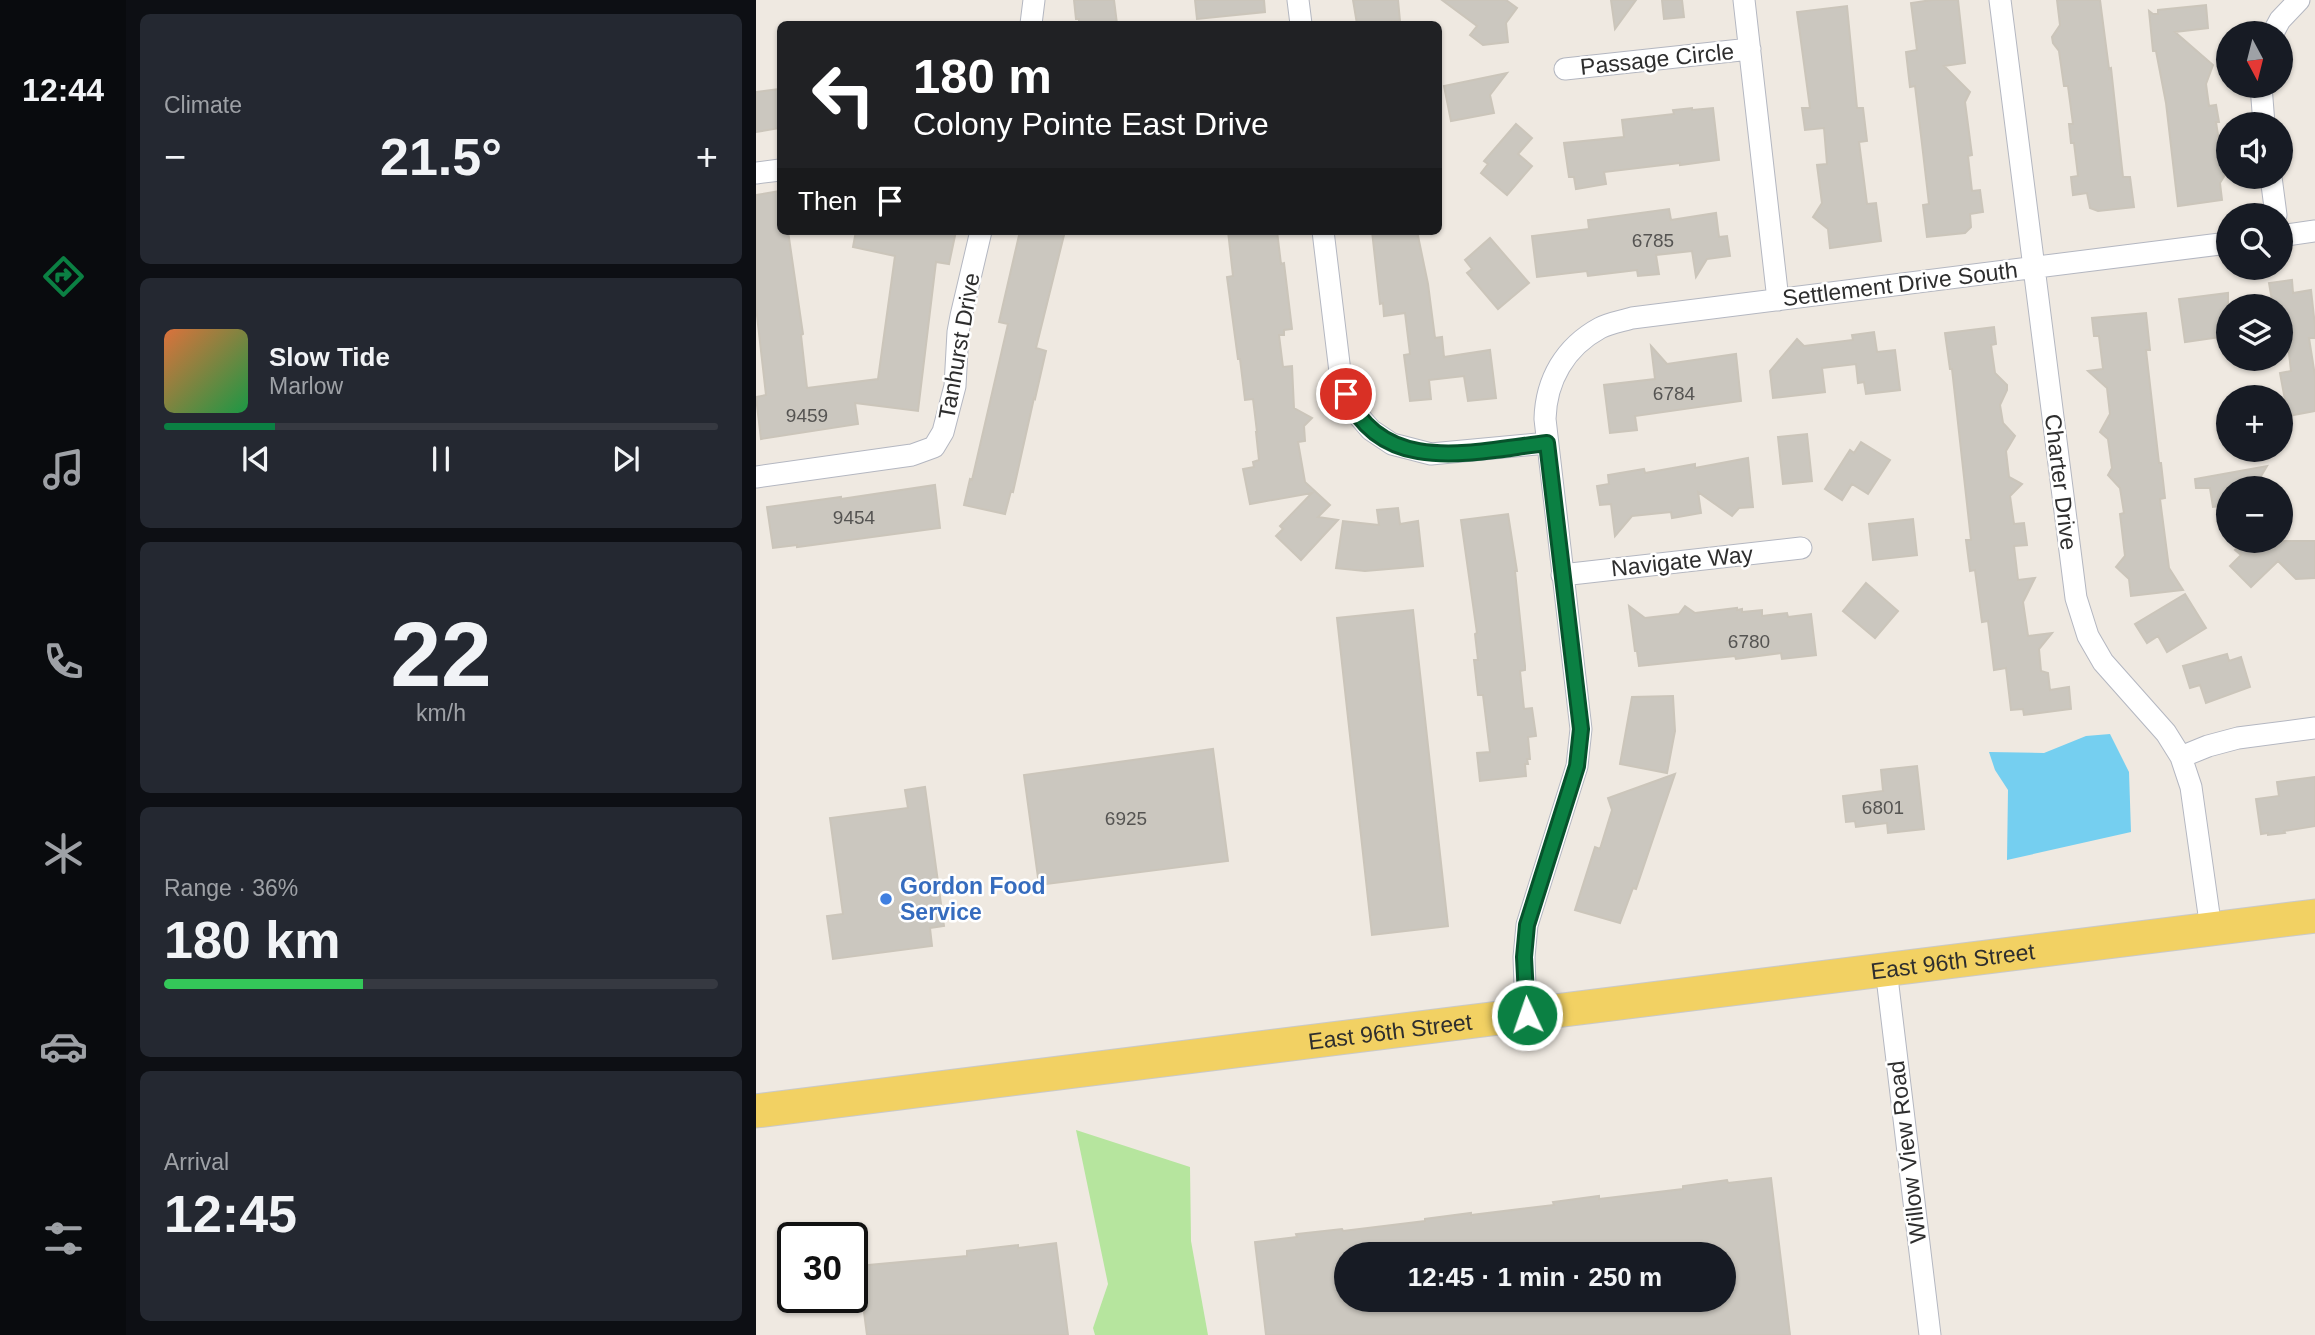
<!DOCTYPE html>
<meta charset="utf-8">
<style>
:root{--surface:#171b24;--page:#242831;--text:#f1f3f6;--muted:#9ea1a6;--line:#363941;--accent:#0b8043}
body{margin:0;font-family:Arial,sans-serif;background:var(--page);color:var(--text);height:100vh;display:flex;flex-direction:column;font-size:26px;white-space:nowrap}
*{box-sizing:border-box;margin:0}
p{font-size:23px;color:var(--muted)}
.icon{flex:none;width:38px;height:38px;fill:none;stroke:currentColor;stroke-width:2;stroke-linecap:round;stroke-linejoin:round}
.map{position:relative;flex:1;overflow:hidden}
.panel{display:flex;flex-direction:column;gap:14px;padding:14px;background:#0d0f14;width:630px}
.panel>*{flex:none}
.top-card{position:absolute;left:21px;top:21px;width:665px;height:214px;border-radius:10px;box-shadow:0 2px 5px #0004;background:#202124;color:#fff;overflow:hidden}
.needle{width:46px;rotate:173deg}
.buttons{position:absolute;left:1460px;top:21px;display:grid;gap:14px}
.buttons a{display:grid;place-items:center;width:77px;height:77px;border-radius:50%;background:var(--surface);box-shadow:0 2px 5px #0004;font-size:35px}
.speed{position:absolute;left:21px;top:1222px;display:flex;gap:14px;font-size:35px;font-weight:700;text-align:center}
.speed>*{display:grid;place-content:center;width:91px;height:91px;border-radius:50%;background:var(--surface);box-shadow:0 2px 5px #0004;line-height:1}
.speed .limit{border:4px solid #111;border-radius:10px;background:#fff;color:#111}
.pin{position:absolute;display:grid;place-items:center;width:60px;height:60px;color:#fff;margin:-30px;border:4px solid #fff;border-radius:50%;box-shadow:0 2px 7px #0007}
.me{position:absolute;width:77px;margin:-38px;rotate:357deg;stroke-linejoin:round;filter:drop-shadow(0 0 5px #0008)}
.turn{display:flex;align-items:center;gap:24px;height:147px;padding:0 21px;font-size:32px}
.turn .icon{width:91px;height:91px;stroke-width:2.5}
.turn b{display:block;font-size:49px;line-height:60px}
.then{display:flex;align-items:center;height:66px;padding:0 21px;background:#0003;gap:14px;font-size:26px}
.big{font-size:52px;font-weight:700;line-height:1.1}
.panel .widget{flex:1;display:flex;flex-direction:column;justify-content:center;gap:10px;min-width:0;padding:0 24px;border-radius:10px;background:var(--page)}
.panel .dial{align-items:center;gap:0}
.dial b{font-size:91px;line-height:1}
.song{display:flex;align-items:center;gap:21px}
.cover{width:84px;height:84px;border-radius:10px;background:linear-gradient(135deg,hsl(20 70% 55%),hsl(140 70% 35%))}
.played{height:7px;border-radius:4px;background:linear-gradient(90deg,var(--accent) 20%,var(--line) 20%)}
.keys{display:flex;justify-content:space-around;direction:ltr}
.heat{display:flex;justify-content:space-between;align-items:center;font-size:38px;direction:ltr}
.charge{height:10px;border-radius:5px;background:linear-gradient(90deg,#34c759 36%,var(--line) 0)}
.trip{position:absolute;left:578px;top:1242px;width:402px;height:70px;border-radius:35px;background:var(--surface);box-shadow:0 2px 5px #0004;font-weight:700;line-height:70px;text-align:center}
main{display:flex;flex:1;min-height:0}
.dock{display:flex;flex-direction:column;width:126px;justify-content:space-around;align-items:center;background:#090b0e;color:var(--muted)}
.dock .icon{width:49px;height:49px}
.dock .selected{color:var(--accent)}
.dock b{font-size:32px;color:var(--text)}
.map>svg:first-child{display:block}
</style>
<main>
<nav class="dock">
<b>12:44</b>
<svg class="icon selected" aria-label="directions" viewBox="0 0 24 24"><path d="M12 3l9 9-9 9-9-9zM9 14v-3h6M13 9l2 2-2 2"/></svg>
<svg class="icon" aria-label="music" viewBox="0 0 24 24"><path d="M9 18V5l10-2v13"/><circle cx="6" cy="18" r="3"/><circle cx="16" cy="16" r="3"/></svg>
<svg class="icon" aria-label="phone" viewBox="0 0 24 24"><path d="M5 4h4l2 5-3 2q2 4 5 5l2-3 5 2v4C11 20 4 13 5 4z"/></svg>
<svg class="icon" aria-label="climate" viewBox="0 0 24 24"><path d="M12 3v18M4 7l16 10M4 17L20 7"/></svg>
<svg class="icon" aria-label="car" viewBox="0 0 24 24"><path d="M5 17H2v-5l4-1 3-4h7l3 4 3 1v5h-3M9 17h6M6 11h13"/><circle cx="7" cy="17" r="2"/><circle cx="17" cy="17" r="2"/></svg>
<svg class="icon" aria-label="filters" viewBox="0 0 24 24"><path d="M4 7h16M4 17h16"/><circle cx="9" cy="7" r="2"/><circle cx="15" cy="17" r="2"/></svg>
</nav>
<section class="panel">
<div class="widget"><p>Climate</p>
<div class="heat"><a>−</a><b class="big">21.5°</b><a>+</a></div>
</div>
<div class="widget">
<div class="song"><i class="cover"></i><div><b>Slow Tide</b><p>Marlow</p></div></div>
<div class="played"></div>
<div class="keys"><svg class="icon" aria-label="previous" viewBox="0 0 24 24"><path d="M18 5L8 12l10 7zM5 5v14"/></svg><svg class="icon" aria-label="pause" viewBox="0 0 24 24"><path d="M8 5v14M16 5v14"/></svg><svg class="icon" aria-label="next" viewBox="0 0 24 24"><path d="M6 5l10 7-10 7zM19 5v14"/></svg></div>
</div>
<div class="widget dial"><b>22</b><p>km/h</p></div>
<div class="widget"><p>Range · 36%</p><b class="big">180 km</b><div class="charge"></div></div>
<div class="widget"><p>Arrival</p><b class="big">12:45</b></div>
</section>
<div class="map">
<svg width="1559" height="1335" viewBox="0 0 1559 1335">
<rect width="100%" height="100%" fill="#efe9e1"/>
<path fill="#b6e59e" d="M 320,1130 L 434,1167 L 435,1241 L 452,1335 L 339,1335 L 337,1328 L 352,1284 Z"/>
<path fill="#75cff0" d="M 1354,734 L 1373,772 L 1375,832 L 1251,860 L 1252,790 L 1239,770 L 1233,752 L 1288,753 L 1330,736 Z"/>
<path fill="#cbc7bf" stroke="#cbc5ba" stroke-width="2" fill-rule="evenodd" d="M 318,0 L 358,0 L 361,24 L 323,24 L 323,19 L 320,19 Z
M 439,0 L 508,0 L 509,12 L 441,19 Z
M 597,0 L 642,0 L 644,21 L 601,24 Z
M 686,0 L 750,0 L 761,8 L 750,23 L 752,42 L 727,45 L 714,35 L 721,26 Z
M 855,0 L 880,0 L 859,29 Z
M 906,0 L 926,0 L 928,17 L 908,19 Z
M 1176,0 L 1202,0 L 1209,63 L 1188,66 L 1214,92 L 1209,102 L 1216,155 L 1212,156 L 1216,191 L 1224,190 L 1227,212 L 1214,214 L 1215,227 L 1209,233 L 1171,237 L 1167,205 L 1173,204 L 1166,144 L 1159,86 L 1154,87 L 1150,52 L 1161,50 L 1155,3 Z
M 1301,0 L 1344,0 L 1353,69 L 1355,68 L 1367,177 L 1374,177 L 1378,207 L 1342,211 L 1334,208 L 1331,193 L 1317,195 L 1315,177 L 1322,176 L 1318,143 L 1315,143 L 1313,124 L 1317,124 L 1312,86 L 1308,86 L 1303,51 L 1297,43 L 1296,37 L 1304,25 Z
M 1450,5 L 1452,28 L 1419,32 L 1457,65 L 1450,84 L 1453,106 L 1460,105 L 1463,122 L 1460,122 L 1466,161 L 1472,164 L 1472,170 L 1464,183 L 1466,200 L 1422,206 L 1410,103 L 1400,51 L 1397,51 L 1393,11 L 1397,14 L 1402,14 L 1402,10 Z
M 1091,6 L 1101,108 L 1107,108 L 1111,141 L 1103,142 L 1111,204 L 1120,203 L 1125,241 L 1074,248 L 1072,229 L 1057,217 L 1066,203 L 1061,165 L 1071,164 L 1068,128 L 1049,130 L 1046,108 L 1054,108 L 1041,12 Z
M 751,73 L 734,95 L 738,113 L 695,121 L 688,86 Z
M 24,89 L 24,128 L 0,132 L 0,92 Z
M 936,108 L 936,110 L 957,108 L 963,160 L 924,165 L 924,163 L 848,172 L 850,184 L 820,189 L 818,177 L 813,177 L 808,143 L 868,137 L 866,120 L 918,114 L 917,110 Z
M 760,124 L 776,138 L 762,154 L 776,166 L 751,195 L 725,173 L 732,164 L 728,161 Z
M 24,191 L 24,231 L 32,231 L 47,334 L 45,335 L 51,388 L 122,379 L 139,256 L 97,247 L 100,231 L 200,231 L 193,264 L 180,262 L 162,411 L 99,403 L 102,424 L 5,439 L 0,397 L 10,395 L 0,307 L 0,195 Z
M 913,209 L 915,220 L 960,213 L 963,237 L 971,236 L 974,256 L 951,259 L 940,277 L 936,251 L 900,255 L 903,274 L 882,276 L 881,270 L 832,276 L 831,271 L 781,277 L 776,236 L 833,229 L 832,220 Z
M 264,231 L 309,231 L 280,348 L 290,351 L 279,399 L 278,398 L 257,492 L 255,491 L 249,514 L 208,505 L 214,479 L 216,480 L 252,324 L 243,322 Z
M 472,231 L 521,231 L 525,264 L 528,263 L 536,329 L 528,330 L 528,335 L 523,335 L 527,367 L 536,366 L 538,408 L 556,418 L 548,426 L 549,441 L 542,442 L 549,482 L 574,505 L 562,517 L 582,520 L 545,560 L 520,536 L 527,529 L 524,526 L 556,493 L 494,504 L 487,469 L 498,467 L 497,462 L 503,460 L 500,432 L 501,432 L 497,399 L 489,400 L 484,359 L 482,359 L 471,277 L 477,276 Z
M 616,231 L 661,231 L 672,284 L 679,338 L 686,337 L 688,357 L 734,350 L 740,398 L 712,401 L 708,376 L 673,380 L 675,399 L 654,401 L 648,355 L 654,354 L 649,313 L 628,316 L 627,303 L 624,304 Z
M 734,238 L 773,283 L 742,309 L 711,273 L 716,269 L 709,260 Z
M 1536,280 L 1537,293 L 1555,290 L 1559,326 L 1559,338 L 1553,338 L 1559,376 L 1559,411 L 1532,416 L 1524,373 L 1535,371 L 1530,327 L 1524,327 L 1524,306 L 1517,306 L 1513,283 Z
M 1472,293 L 1472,336 L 1429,342 L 1423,299 Z
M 1390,313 L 1394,350 L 1390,350 L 1403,463 L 1405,463 L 1409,498 L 1404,499 L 1413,568 L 1427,590 L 1375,596 L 1373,579 L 1360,567 L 1369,556 L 1364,514 L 1368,513 L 1364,488 L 1352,475 L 1356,468 L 1352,439 L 1344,432 L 1354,414 L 1351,388 L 1332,371 L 1347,369 L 1343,336 L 1338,336 L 1336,318 Z
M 1238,327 L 1240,344 L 1235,345 L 1239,373 L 1251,385 L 1251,390 L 1244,405 L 1247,423 L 1259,436 L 1250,451 L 1253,477 L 1266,484 L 1254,496 L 1258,524 L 1268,523 L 1271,545 L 1258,546 L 1262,580 L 1279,578 L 1267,602 L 1272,636 L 1296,633 L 1283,649 L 1285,671 L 1292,673 L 1294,690 L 1313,687 L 1315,709 L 1268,715 L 1267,709 L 1255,710 L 1250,668 L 1238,670 L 1232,621 L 1226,622 L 1219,570 L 1214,571 L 1210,540 L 1215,540 L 1196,369 L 1194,369 L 1189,333 Z
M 1118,332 L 1121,352 L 1139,350 L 1144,390 L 1110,394 L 1108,382 L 1102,383 L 1100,364 L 1066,368 L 1069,392 L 1017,398 L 1014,371 L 1041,339 L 1048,346 L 1097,340 L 1096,335 Z
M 895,346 L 911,364 L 980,354 L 985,401 L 879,416 L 881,430 L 854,433 L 848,385 L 899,379 Z
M 1051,434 L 1056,481 L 1027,484 L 1022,437 Z
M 1105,442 L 1134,460 L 1112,494 L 1096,484 L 1086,500 L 1069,489 L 1094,450 L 1098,453 Z
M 992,458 L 997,507 L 983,508 L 976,516 L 942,492 L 945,513 L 916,518 L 915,512 L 876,516 L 859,536 L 855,504 L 844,505 L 841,486 L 853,484 L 852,475 L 888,469 L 889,473 L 939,464 L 939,468 Z
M 1511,466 L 1498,488 L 1472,488 L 1472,505 L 1457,507 L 1454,488 L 1440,488 L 1439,479 Z
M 179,485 L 184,528 L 41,547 L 41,545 L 17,548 L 11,507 L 85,497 L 85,499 Z
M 642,508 L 644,524 L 662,521 L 667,566 L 609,571 L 580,568 L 587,521 L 623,525 L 621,510 Z
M 752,514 L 761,571 L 759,571 L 769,666 L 769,670 L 764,671 L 768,709 L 776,708 L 780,736 L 772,737 L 774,759 L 771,759 L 772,764 L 769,764 L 770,776 L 724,781 L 721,753 L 734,752 L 727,695 L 722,695 L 718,660 L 722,660 L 719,634 L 721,633 L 705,520 Z
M 1157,519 L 1161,555 L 1117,560 L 1113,524 Z
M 1488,541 L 1559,541 L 1559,578 L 1540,579 L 1522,561 L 1495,587 L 1474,566 L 1485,555 L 1479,550 Z
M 1110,583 L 1142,611 L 1119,638 L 1087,611 Z
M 1429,594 L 1450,628 L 1411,652 L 1402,636 L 1391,643 L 1379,624 Z
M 873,606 L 889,618 L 923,614 L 929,606 L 939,613 L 981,608 L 981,610 L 986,609 L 986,612 L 1006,610 L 1006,616 L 1031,613 L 1032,617 L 1055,614 L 1060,655 L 1026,659 L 1025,653 L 980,659 L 979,656 L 883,666 L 881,651 L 879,651 Z
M 657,610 L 692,926 L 616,935 L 581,618 Z
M 1471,654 L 1473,661 L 1485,657 L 1494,687 L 1450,703 L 1444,685 L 1434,688 L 1427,666 Z
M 917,696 L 919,731 L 911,773 L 864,764 L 876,697 Z
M 457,749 L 472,861 L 283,885 L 268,775 Z
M 1161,766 L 1168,829 L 1132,833 L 1131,823 L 1100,827 L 1099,821 L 1090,822 L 1087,796 L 1127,791 L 1125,770 Z
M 919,774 L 880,889 L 877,888 L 864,923 L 819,910 L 839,847 L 844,849 L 856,810 L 852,798 Z
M 1559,777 L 1559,826 L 1528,831 L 1529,833 L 1512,835 L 1512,833 L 1505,834 L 1500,799 L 1523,796 L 1521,782 Z
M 169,787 L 188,926 L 174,928 L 176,946 L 77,959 L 71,916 L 87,914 L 74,818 L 152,808 L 149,790 Z
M 1015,1178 L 1034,1335 L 510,1335 L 499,1242 L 541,1237 L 540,1234 L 586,1229 L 587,1231 L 669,1221 L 669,1219 L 715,1213 L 715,1215 L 798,1205 L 797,1202 L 843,1196 L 843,1199 L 927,1189 L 927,1186 L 971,1180 L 972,1183 ZM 590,1255 L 968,1255 L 968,1300 L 590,1300 Z
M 300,1243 L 312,1335 L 111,1335 L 102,1266 L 211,1256 L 211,1251 L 262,1245 L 262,1248 Z"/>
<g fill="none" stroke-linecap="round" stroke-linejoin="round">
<g stroke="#b4b7c1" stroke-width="23">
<path id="street" d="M 542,0 L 545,24
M 988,0 L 1022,300
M 1244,0 L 1320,598 L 1332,636 L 1347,662 L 1410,733 L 1425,757 L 1435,787 L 1455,929
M 275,24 L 278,0
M 1517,33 L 1524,20 L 1543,0
M 809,69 L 994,49
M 1505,86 L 1508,124
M 0,173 L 24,170
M 1515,177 L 1520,215
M 567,231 L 585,380 L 601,414 L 615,430 L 636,444 L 675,454 L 791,443
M 1524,236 L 1559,231
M 0,477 L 156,455 L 178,447 L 187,432 L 199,386 L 202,332 L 205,316 L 225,231
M 806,575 L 1045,548
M 1425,757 L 1452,746 L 1482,738 L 1559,728
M 1130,969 L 1174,1335
M 770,1015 L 768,957 L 771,925 L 821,766 L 825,729 L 789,419 C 790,380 809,347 844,328 C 853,323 866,321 876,318 L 1472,243"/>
</g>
<g stroke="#c9c9c9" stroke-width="35">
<g id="primary">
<path id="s1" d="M 0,1111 L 1559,916"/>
</g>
</g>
<use href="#street" stroke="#fff" stroke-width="21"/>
<use href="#primary" stroke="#f2d163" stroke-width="33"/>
</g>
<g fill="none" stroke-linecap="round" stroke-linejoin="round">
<g stroke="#07532c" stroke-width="18">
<path id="route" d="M 590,394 C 627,478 719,451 791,443 L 825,729 L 821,766 L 771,925 L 768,957 L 771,1015"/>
</g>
<use href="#route" stroke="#0b8043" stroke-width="12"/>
</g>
<circle fill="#3f7fe0" stroke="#fff" stroke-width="2.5" cx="130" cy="899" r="7"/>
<g text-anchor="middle" stroke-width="5" stroke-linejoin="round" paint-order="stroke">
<g font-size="19" fill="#555452">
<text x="897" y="247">6785</text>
<text x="918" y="400">6784</text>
<text x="51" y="422">9459</text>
<text x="98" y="524">9454</text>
<text x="993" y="648">6780</text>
<text x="1127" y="814">6801</text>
<text x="370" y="825">6925</text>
</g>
<g font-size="23" fill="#2e2e2e" stroke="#fff">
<text transform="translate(901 59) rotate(-6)" y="8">Passage Circle</text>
<text transform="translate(1144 284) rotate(-7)" y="8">Settlement Drive South</text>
<text transform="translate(203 346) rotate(-80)" y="8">Tanhurst Drive</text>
<text transform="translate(1305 482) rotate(83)" y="8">Charter Drive</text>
<text transform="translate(926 561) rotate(-6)" y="8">Navigate Way</text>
<text dy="8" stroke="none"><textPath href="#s1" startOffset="1206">East 96th Street</textPath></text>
<text dy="8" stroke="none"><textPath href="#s1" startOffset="639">East 96th Street</textPath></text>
<text transform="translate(1151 1152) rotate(-97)" y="8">Willow View Road</text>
</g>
<g font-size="23" font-weight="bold" fill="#366cbe" stroke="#fff" text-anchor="start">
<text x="144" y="894">Gordon Food<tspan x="144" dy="26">Service</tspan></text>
</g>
</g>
</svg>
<div class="buttons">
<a><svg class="needle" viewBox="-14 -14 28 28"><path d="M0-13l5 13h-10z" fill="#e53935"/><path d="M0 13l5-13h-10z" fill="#9ea1a6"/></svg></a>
<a><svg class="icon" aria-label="sound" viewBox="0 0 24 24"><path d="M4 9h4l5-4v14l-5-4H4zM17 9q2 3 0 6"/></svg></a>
<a><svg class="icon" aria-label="search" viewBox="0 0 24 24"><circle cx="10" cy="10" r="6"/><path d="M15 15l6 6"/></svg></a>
<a><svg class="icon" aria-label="layers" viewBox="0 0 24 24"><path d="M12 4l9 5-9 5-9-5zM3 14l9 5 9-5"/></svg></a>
<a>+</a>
<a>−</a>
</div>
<div class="speed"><div class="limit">30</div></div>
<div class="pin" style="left:590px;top:394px;background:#d93025"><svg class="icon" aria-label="arrive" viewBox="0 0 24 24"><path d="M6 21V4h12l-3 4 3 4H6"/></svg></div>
<svg class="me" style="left:771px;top:1015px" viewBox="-20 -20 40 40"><circle r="17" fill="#0b8043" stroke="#fff" stroke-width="3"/><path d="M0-11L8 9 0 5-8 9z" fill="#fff"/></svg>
<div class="trip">12:45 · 1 min · 250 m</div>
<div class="top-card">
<div class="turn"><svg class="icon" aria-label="left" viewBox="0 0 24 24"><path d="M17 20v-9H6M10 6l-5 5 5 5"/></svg><div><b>180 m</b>Colony Pointe East Drive</div></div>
<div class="then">Then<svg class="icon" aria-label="arrive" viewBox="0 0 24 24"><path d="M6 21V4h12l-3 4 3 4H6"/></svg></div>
</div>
</div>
</main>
